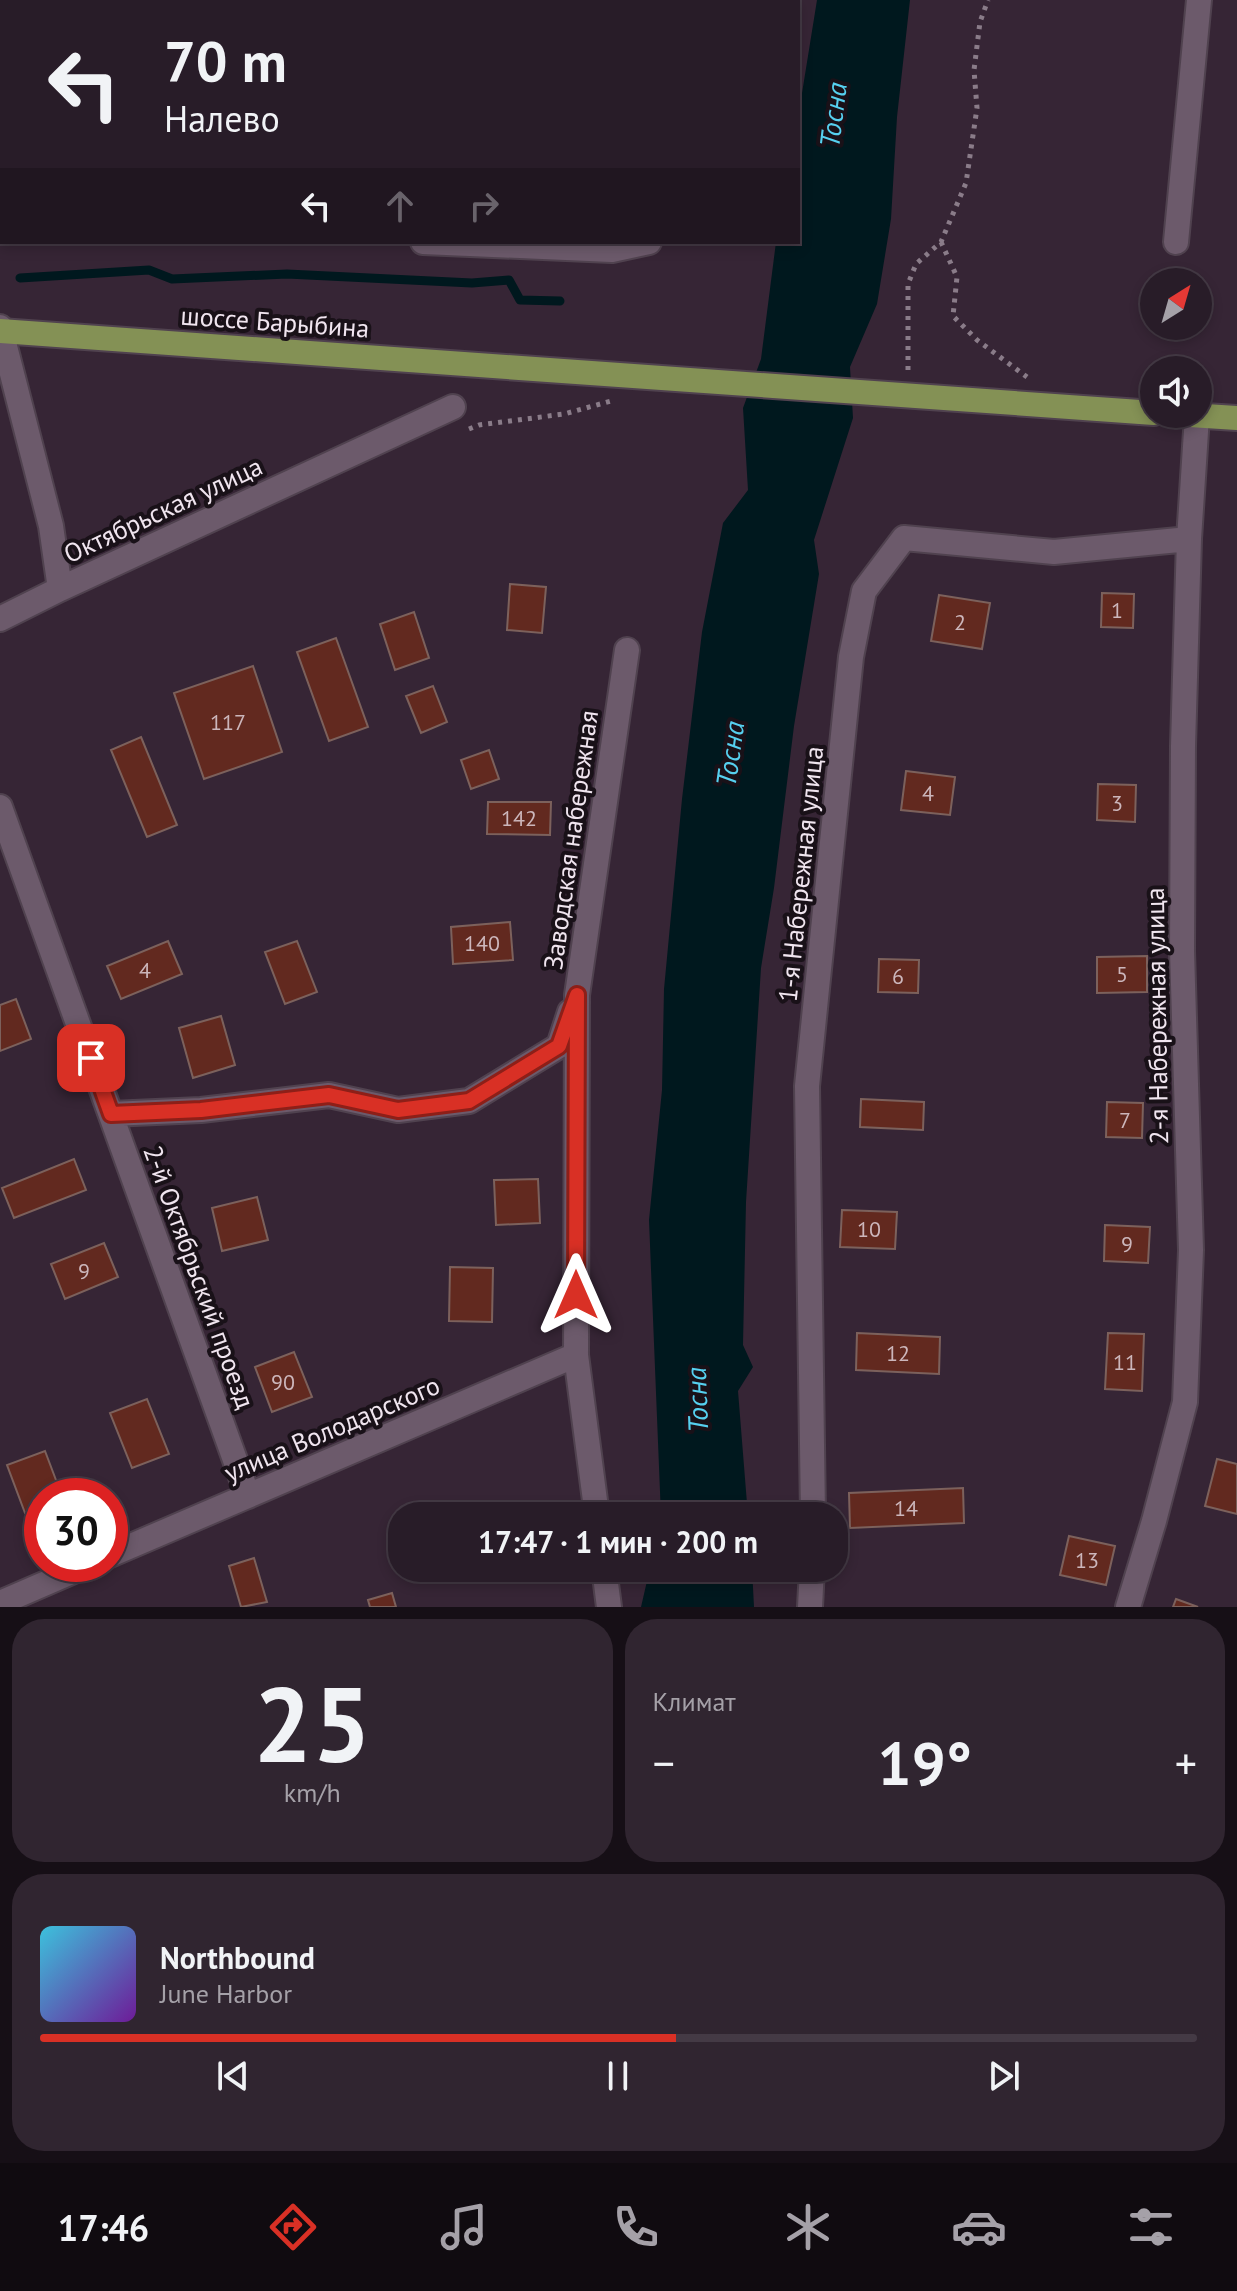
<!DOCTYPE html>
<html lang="ru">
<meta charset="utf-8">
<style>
:root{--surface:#281c28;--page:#302530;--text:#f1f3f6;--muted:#a5a1a8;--line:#443a45;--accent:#d93025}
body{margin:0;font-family:"PT Sans",sans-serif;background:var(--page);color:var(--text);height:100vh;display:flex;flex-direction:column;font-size:30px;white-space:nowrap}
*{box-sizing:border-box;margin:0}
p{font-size:26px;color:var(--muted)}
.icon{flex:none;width:44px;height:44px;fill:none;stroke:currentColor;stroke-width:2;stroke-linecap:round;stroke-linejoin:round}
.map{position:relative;height:1607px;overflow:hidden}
.sheet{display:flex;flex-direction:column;gap:12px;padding:12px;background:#160f16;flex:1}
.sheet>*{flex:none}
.top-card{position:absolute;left:0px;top:0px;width:800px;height:244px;box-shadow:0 4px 12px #0003,0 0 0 2px var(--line);background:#281c28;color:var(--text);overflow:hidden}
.needle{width:52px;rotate:37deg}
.buttons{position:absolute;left:1140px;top:268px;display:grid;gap:16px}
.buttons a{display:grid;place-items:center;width:72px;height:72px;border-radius:50%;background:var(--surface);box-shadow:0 4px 12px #0003,0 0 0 2px var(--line);font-size:40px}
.speed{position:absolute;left:24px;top:1478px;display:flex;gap:16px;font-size:40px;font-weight:700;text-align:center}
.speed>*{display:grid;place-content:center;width:104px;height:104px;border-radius:50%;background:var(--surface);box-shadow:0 4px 12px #0003,0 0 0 2px var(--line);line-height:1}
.speed .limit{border:12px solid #d22;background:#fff;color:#111}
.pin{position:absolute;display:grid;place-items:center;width:68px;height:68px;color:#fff;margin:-34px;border-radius:16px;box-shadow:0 4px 12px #0006}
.me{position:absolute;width:88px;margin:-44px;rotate:0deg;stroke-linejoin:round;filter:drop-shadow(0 0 6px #0008)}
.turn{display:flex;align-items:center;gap:28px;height:168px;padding:0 32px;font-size:36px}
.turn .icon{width:104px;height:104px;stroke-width:2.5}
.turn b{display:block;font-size:56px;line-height:68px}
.lanes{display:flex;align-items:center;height:76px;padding:0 32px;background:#0003;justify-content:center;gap:40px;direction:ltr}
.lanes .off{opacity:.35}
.big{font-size:60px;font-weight:700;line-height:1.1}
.sheet .widget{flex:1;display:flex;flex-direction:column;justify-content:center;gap:12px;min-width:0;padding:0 28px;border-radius:32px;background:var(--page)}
.sheet .dial{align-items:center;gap:0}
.dial b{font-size:104px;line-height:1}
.song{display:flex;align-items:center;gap:24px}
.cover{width:96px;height:96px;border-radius:12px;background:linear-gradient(135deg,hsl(190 70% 55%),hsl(280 70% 35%))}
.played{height:8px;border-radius:4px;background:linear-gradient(90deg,var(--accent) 55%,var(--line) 55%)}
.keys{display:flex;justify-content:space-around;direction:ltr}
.heat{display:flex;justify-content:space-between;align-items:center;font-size:44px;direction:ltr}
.sheet .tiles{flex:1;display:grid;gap:12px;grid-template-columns:1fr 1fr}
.widget:last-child{grid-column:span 2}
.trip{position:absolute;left:388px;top:1502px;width:460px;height:80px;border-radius:32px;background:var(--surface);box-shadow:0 4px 12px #0003,0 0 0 2px var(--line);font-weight:700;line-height:80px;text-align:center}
.dock{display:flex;height:128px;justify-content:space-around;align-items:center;background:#100b10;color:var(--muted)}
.dock .icon{width:56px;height:56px}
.dock .selected{color:var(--accent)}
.dock b{font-size:36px;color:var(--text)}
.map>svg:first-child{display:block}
</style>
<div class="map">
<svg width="1237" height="1607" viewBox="0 0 1237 1607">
<rect width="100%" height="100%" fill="#362535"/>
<path fill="#00181e" d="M 817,0 L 910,0 L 897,117 L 891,219 L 877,304 L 850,367 L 853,418 L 814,540 L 819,574 L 794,726 L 774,888 L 761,968 L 746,1202 L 743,1345 L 753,1367 L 738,1391 L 748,1516 L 661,1516 L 649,1220 L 662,1090 L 664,989 L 682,799 L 702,632 L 723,523 L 748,490 L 743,408 L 761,359 L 776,242 L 798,242 L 798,118 Z
M 650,1568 L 752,1568 L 754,1607 L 641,1607 Z"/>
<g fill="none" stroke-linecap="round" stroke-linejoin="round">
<path stroke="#00181e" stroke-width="9" d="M 20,278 L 149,270 L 172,279 L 287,274 L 472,283 L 509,280 L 520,300 L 560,301"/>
</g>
<path fill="#62291f" stroke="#7c615c" stroke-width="2" d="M 624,0 L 685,0 L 685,2 L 624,2 Z
M 510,584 L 546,587 L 542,633 L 507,630 Z
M 1102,593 L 1134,594 L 1133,628 L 1101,627 Z
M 939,595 L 990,603 L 982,649 L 931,641 Z
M 414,612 L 429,658 L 395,670 L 380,624 Z
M 336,638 L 368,727 L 329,741 L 297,652 Z
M 253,666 L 282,752 L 204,779 L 174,693 Z
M 433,686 L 447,722 L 421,733 L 406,696 Z
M 141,737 L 177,825 L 147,837 L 111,750 Z
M 489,750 L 499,779 L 471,789 L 461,760 Z
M 906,771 L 955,777 L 950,815 L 901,810 Z
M 1098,784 L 1136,785 L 1135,822 L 1097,820 Z
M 488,802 L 551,802 L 550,835 L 487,834 Z
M 510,922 L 513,960 L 453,964 L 451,927 Z
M 168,941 L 182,974 L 121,999 L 107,966 Z
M 297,941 L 317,992 L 285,1004 L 265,952 Z
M 1147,956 L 1147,992 L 1097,993 L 1097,957 Z
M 879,959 L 919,960 L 918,993 L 878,992 Z
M 16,999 L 31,1039 L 0,1051 L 0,1005 Z
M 221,1016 L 235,1065 L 193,1078 L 179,1028 Z
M 861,1099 L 924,1102 L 923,1130 L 860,1127 Z
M 1107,1102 L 1143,1103 L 1142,1138 L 1106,1137 Z
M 74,1159 L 86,1190 L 14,1218 L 2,1188 Z
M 538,1179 L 540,1223 L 496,1225 L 494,1180 Z
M 257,1197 L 268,1240 L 222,1251 L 212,1208 Z
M 842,1210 L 897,1212 L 895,1249 L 840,1247 Z
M 1105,1225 L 1150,1227 L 1148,1263 L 1104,1261 Z
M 104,1243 L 118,1277 L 65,1299 L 51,1264 Z
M 450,1267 L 493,1268 L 492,1322 L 449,1321 Z
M 857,1333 L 940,1337 L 939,1374 L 856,1370 Z
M 1108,1333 L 1144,1334 L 1142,1391 L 1105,1389 Z
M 294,1352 L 312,1397 L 272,1412 L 255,1367 Z
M 147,1399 L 169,1454 L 132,1468 L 110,1413 Z
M 45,1451 L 62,1496 L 42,1496 L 42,1507 L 25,1513 L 7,1465 Z
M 1217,1459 L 1237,1464 L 1237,1514 L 1205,1506 Z
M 963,1488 L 964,1523 L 850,1528 L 849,1493 Z
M 1069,1536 L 1115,1546 L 1106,1585 L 1060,1575 Z
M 254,1558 L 267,1602 L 241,1607 L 229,1566 Z
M 427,1568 L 444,1568 L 431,1575 Z
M 392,1593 L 396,1607 L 370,1607 L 368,1600 Z
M 1176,1599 L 1198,1607 L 1173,1607 Z"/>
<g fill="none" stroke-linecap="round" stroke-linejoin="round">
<g stroke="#50424f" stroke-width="28">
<path id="minor" d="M 710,2 L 711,0
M 0,223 L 2,223
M 423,242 L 612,250 L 649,242
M 1176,242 L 1199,0
M 0,327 L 51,526 L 60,589
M 0,619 L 60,589 L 453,407
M 0,807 L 248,1496
M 111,1114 L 201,1110 L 329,1095 L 398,1110 L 469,1101 L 559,1046 L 570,1012
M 597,1516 L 576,1355 L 577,995 L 627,650
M 813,1516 L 807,1086 L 851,657 L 864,591 L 904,538 L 1054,552 L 1189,539
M 110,1555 L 576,1355
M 604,1568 L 609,1607
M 0,1603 L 90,1564
M 810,1607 L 812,1568
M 1128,1607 L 1154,1521 L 1185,1402 L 1191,1250 L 1182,951 L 1183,746 L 1189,539 L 1197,416"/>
</g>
<g stroke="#50424f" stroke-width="28">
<path id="major" d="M 0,331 L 1154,413
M 1174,414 L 1237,418"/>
</g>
<path stroke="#8a7c89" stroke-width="5" stroke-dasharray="4 6" stroke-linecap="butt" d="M 941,242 L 957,277 L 953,316 L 977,340 L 1027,377
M 908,370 L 908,284 L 916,264 L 941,242 L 966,183 L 977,108 L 974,70 L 980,22 L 988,0
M 469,429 L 479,425 L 564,414 L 611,401"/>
<use href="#minor" stroke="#6c5a6b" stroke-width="24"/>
<use href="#major" stroke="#849155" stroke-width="24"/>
</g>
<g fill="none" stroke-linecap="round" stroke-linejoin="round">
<g stroke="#8d1f18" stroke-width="20">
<path id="route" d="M 91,1058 L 111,1114 L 201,1110 L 329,1095 L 398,1110 L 469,1101 L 559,1046 L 577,995 L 576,1295"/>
</g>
<use href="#route" stroke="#d93025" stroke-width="14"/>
</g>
<g text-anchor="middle" stroke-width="8" stroke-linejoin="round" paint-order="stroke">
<g font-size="22" fill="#ccb6bb">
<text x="1117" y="618">1</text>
<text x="960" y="630">2</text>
<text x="228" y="730">117</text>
<text x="928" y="801">4</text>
<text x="1117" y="811">3</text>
<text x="519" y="826">142</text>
<text x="482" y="951">140</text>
<text x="145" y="978">4</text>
<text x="1122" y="982">5</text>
<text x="898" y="984">6</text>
<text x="1125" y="1128">7</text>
<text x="869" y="1237">10</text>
<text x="1127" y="1252">9</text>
<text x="84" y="1279">9</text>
<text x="898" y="1361">12</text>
<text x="1125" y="1370">11</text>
<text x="283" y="1390">90</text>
<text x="906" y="1516">14</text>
<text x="1087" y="1568">13</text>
</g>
<g font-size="26" fill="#f0e5ef" stroke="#191118">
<text transform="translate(275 322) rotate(4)" y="9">шоссе Барыбина</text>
<text transform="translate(163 510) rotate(-25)" y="9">Октябрьская улица</text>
<text transform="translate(571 840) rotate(-82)" y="9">Заводская набережная</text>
<text transform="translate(801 874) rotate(-84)" y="9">1-я Набережная улица</text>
<text transform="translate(1157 1016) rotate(-91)" y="9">2-я Набережная улица</text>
<text transform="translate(199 1277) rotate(70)" y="9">2-й Октябрьский проезд</text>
<text transform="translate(332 1429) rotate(-23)" y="9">улица Володарского</text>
</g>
<g font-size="28" font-style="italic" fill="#56d0ef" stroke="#191118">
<text transform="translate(833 115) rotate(-83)" y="10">Тосна</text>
<text transform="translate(730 754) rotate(-82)" y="10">Тосна</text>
<text transform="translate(697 1400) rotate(-92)" y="10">Тосна</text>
</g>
</g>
</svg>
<div class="buttons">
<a><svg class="needle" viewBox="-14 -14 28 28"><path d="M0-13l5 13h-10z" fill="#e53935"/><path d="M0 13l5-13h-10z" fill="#a5a1a8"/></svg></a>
<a><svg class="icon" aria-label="sound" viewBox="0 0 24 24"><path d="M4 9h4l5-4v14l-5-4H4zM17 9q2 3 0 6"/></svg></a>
</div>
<div class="speed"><div class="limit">30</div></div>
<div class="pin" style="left:91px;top:1058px;background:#d93025"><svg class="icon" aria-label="arrive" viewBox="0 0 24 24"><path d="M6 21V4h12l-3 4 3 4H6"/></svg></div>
<svg class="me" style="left:576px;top:1295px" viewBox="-20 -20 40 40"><path d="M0-17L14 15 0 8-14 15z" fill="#d93025" stroke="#fff" stroke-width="4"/></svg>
<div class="trip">17:47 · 1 мин · 200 m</div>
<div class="top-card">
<div class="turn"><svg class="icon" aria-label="left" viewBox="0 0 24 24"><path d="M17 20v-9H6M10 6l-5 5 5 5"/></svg><div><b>70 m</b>Налево</div></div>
<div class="lanes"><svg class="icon" aria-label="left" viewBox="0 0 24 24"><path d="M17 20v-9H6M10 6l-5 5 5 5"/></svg><svg class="icon off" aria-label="ahead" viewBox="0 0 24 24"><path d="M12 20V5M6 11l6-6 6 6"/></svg><svg class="icon off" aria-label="right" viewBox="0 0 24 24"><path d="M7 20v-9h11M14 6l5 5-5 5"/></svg></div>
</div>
</div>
<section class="sheet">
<div class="tiles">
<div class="widget dial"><b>25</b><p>km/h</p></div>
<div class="widget"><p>Климат</p>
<div class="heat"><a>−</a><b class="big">19°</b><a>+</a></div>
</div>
<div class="widget">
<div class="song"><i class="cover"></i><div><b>Northbound</b><p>June Harbor</p></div></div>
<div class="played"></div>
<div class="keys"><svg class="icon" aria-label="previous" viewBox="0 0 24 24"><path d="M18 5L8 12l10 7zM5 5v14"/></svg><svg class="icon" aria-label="pause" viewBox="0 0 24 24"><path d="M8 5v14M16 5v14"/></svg><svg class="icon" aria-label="next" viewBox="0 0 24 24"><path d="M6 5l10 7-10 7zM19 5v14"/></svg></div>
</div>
</div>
</section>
<nav class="dock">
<b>17:46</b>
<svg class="icon selected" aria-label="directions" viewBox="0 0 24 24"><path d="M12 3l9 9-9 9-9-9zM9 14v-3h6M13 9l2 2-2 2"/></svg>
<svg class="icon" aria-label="music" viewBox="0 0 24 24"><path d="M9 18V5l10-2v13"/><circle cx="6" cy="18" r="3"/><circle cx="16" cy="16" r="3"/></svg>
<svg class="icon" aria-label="phone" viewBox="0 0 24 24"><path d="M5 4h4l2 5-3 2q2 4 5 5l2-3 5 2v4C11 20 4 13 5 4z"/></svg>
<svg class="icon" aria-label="climate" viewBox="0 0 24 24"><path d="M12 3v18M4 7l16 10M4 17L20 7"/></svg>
<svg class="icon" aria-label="car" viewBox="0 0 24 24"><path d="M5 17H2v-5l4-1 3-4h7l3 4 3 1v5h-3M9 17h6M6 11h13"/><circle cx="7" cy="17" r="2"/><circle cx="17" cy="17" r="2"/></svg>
<svg class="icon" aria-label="filters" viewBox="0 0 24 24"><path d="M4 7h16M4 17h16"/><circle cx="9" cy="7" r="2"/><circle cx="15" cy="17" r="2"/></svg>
</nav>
